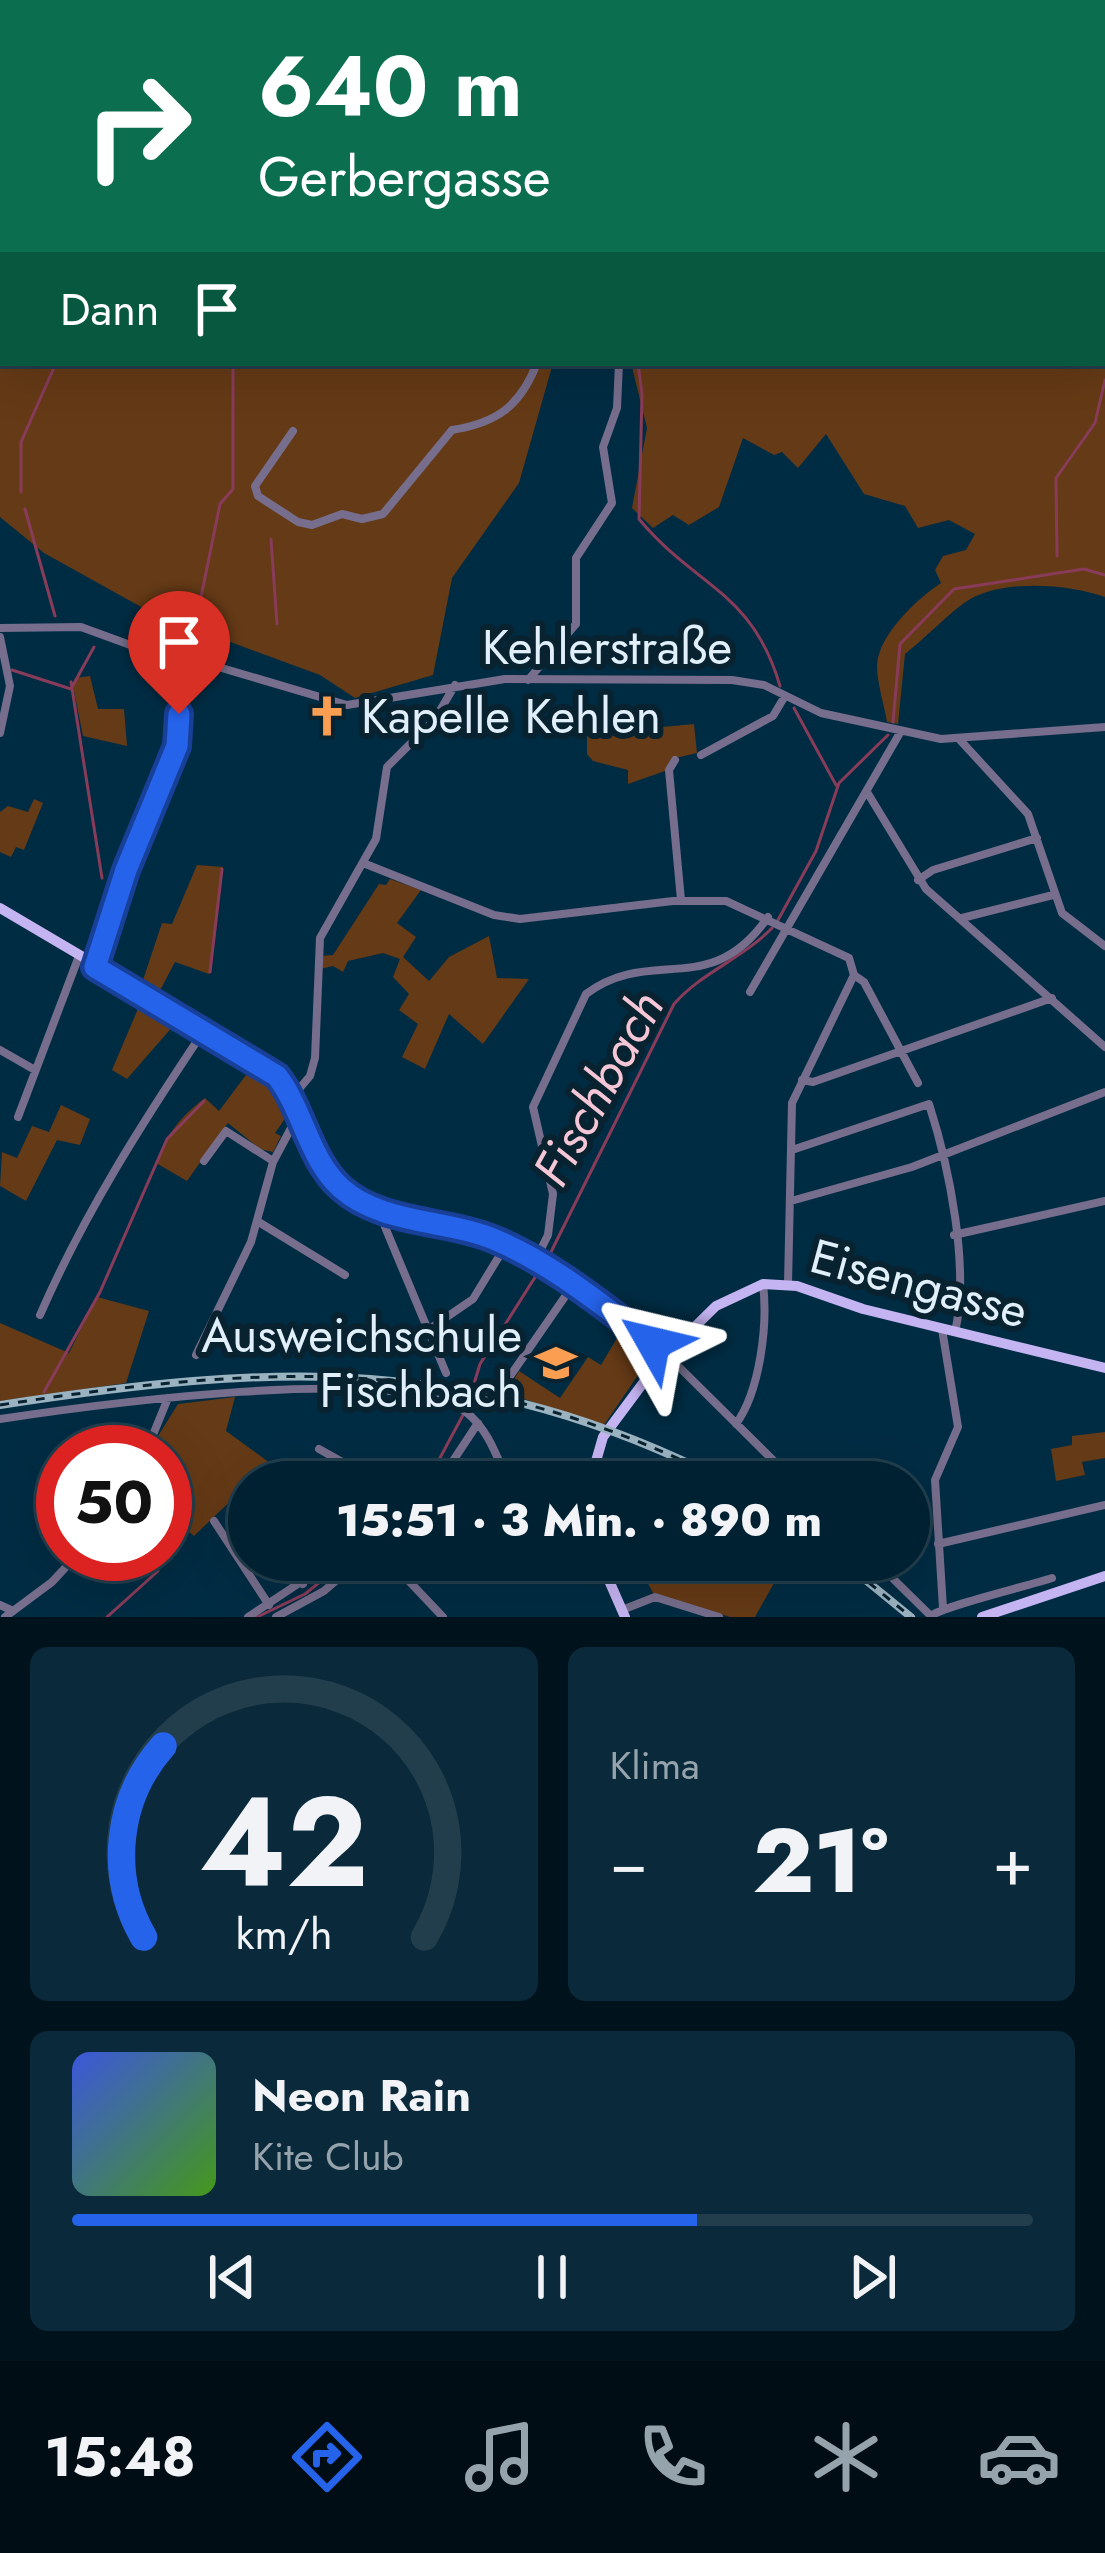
<!DOCTYPE html>
<html lang="de">
<meta charset="utf-8">
<style>
:root{--surface:#002132;--page:#0a293a;--text:#f1f3f6;--muted:#95a3ac;--line:#223e4d;--accent:#2563eb}
body{margin:0;font-family:Jost,sans-serif;background:var(--page);color:var(--text);height:100vh;display:flex;flex-direction:column;font-size:45px;white-space:nowrap}
*{box-sizing:border-box;margin:0}
p{font-size:39px;color:var(--muted)}
.icon{flex:none;width:66px;height:66px;fill:none;stroke:currentColor;stroke-width:2;stroke-linecap:round;stroke-linejoin:round}
.map{position:relative;height:1617px;overflow:hidden}
.sheet{display:flex;flex-direction:column;gap:30px;padding:30px;background:#00121c;flex:1}
.sheet>*{flex:none}
.hud{position:absolute;left:0px;top:0px;width:1107px;height:366px;box-shadow:0 12px 48px #0002,0 0 0 3px var(--line);background:#0b6e4f;color:#fff;overflow:hidden}
.speed{position:absolute;left:36px;top:1425px;display:flex;gap:24px;font-size:60px;font-weight:700;text-align:center}
.speed>*{display:grid;place-content:center;width:156px;height:156px;border-radius:50%;background:var(--surface);box-shadow:0 12px 48px #0002,0 0 0 3px var(--line);line-height:1}
.speed .limit{border:18px solid #d22;background:#fff;color:#111}
.pin{position:absolute;display:grid;place-items:center;width:102px;height:102px;color:#fff;margin:-123px -51px;border-radius:50% 50% 50% 0;rotate:-45deg;box-shadow:0 0 12px #0007}
.pin .icon{rotate:45deg}
.me{position:absolute;width:132px;margin:-66px;rotate:307deg;stroke-linejoin:round;filter:drop-shadow(0 0 9px #0008)}
.turn{display:flex;align-items:center;gap:42px;height:252px;padding:0 60px;font-size:54px}
.turn .icon{width:156px;height:156px;stroke-width:2.5}
.turn b{display:block;font-size:84px;line-height:102px}
.then{display:flex;align-items:center;height:114px;padding:0 60px;background:#0003;gap:24px;font-size:45px}
.big{font-size:90px;font-weight:800;line-height:1.1}
.sheet .card{flex:1;display:flex;flex-direction:column;justify-content:center;gap:18px;min-width:0;padding:0 42px;border-radius:18px;background:var(--page)}
.sheet .dial{align-items:center;gap:0}
.dial svg{height:312px;overflow:visible;fill:none;stroke:var(--line);stroke-width:7;stroke-linecap:round;text-anchor:middle}
.dial text{fill:var(--text);stroke:none}
.song{display:flex;align-items:center;gap:36px}
.cover{width:144px;height:144px;border-radius:18px;background:linear-gradient(135deg,hsl(230 70% 55%),hsl(100 70% 35%))}
.played{height:12px;border-radius:6px;background:linear-gradient(90deg,var(--accent) 65%,var(--line) 65%)}
.keys{display:flex;justify-content:space-around;direction:ltr}
.heat{display:flex;justify-content:space-between;align-items:center;font-size:66px;direction:ltr}
.sheet .tiles{flex:1;display:grid;gap:30px;grid-template-columns:1fr 1fr}
.card:last-child{grid-column:span 2}
.trip{position:absolute;left:228px;top:1461px;width:702px;height:120px;border-radius:60px;background:var(--surface);box-shadow:0 12px 48px #0002,0 0 0 3px var(--line);font-weight:800;line-height:120px;text-align:center}
.tab-bar{display:flex;height:192px;justify-content:space-around;align-items:center;background:#000d14;color:var(--muted)}
.tab-bar .icon{width:84px;height:84px}
.tab-bar .selected{color:var(--accent)}
.tab-bar b{font-size:54px;color:var(--text)}
.map>svg:first-child{display:block}
</style>
<div class="map">
<svg width="1105" height="1617" viewBox="0 0 1105 1617">
<rect width="100%" height="100%" fill="#002c43"/>
<path fill="#653a16" d="M 0,0 L 1105,0 L 1105,597 C 1068,584 999,578 964,603 C 944,618 925,638 905,654 L 898,724 L 887,722 C 884,704 877,683 877,665 C 879,634 917,599 941,583 L 935,570 L 943,556 L 966,550 L 975,534 L 949,520 L 918,528 L 905,506 L 864,494 L 826,434 L 798,468 L 782,452 L 774,455 L 743,438 L 719,507 L 689,525 L 673,515 L 653,528 L 632,508 L 647,428 L 631,363 L 1104,363 L 1104,3 L 3,3 L 3,363 L 553,363 L 519,483 L 452,578 L 433,675 L 355,698 L 320,675 L 152,613 L 44,553 L 0,517 Z
M 90,676 L 98,709 L 124,709 L 127,746 L 83,736 L 73,686 L 75,678 Z
M 594,715 L 629,719 L 631,730 L 694,724 L 697,753 L 671,759 L 665,771 L 628,784 L 628,770 L 593,761 L 587,754 L 587,732 L 593,732 L 588,720 Z
M 34,799 L 43,803 L 24,850 L 16,847 L 11,857 L 0,852 L 0,812 L 8,806 L 28,812 Z
M 197,865 L 223,867 L 209,974 L 175,962 L 155,1000 L 140,989 L 162,923 L 172,924 Z
M 390,879 L 421,890 L 397,923 L 416,937 L 403,957 L 429,981 L 449,957 L 489,936 L 497,978 L 529,979 L 483,1044 L 449,1014 L 425,1069 L 402,1057 L 418,1024 L 399,1010 L 409,994 L 393,977 L 400,959 L 383,953 L 348,961 L 343,972 L 333,966 L 320,969 L 321,956 L 333,955 L 379,884 L 386,885 Z
M 140,1004 L 174,1025 L 127,1079 L 112,1070 Z
M 252,1067 L 291,1110 L 275,1133 L 281,1136 L 273,1152 L 260,1149 L 228,1123 L 187,1181 L 156,1163 C 166,1135 180,1117 205,1098 L 219,1111 Z
M 61,1105 L 90,1119 L 80,1145 L 57,1140 L 26,1201 L 0,1186 L 2,1152 L 17,1158 L 32,1126 L 49,1132 Z
M 97,1297 L 149,1311 L 126,1383 L 0,1401 L 0,1323 L 69,1353 Z
M 627,1336 L 649,1359 L 604,1425 L 506,1393 L 519,1371 L 560,1398 L 588,1357 L 601,1365 L 617,1338 Z
M 235,1397 L 226,1431 L 270,1463 L 194,1536 L 184,1528 L 193,1499 L 165,1482 L 165,1452 L 148,1452 L 178,1404 Z
M 1105,1432 L 1105,1458 L 1082,1462 L 1085,1475 L 1056,1481 L 1051,1449 L 1072,1445 L 1072,1436 Z
M 647,1560 L 787,1560 L 755,1617 L 730,1617 L 653,1593 L 645,1578 Z"/>
<g fill="none" stroke-linecap="round" stroke-linejoin="round">
<path stroke="#893c5a" stroke-width="3" d="M 435,0 L 438,3
M 608,0 L 612,3
M 1025,0 L 1026,3
M 593,3 L 603,0
M 669,3 L 671,0
M 638,363 L 642,394 L 639,519 C 696,588 752,590 780,686
M 21,492 L 21,442 L 56,363
M 25,509 L 55,616
M 271,539 L 277,624
M 1057,556 L 1056,478 L 1095,423 L 1105,380
M 201,597 L 220,504 L 233,489 L 233,363
M 153,640 L 169,636 L 196,607
M 12,670 L 71,689 L 94,647
M 71,682 L 102,878
M 794,708 L 836,785
M 893,722 L 900,644 L 954,589 L 1084,569 L 1105,575
M 778,920 L 816,851 L 839,783 L 888,735
M 210,972 L 222,869
M 548,1258 L 674,1004 C 702,972 742,959 772,928
M 44,1392 L 100,1292 L 167,1139 L 204,1101
M 467,1407 L 480,1364 L 539,1271
M 427,1482 L 463,1415
M 107,1617 L 158,1571
M 257,1617 L 305,1594 L 347,1560"/>
<path stroke="#766e8c" stroke-width="8" d="M 25,0 L 27,3
M 195,3 L 201,0
M 0,56 L 3,54
M 1104,126 L 1105,127
M 293,431 L 255,486 L 258,496 L 298,522 L 312,525 L 342,514 L 362,519 L 383,514 L 452,430 C 496,423 520,407 537,363
M 0,628 L 81,627 L 144,650 L 198,661 L 347,705 L 505,679 L 732,680 L 764,685 L 821,713 L 941,739 L 1105,727
M 0,637 L 10,686 L 0,733
M 528,680 L 576,624 L 576,558 L 612,503 L 603,447 L 617,408 L 619,363
M 960,740 L 1028,814 L 1062,913 L 1105,946
M 701,755 L 773,716 L 785,696
M 675,760 L 669,770 L 681,900
M 867,792 L 926,889 L 1105,1047
M 363,863 L 494,915 L 520,919 L 673,901 L 726,901 L 849,958 L 854,975 L 792,1103 L 788,1284
M 918,880 L 933,870 L 1037,838
M 962,918 L 1053,895
M 96,965 L 126,870 L 182,728 L 166,684 L 167,656
M 854,975 L 864,982 L 918,1083
M 750,992 L 901,731
M 0,1050 L 35,1070
M 802,1080 L 813,1082 L 1052,998
M 293,1096 L 310,1076 L 315,1058 L 320,938 L 376,839 L 387,767 L 435,719 L 455,685
M 18,1117 L 79,956
M 792,1150 L 929,1104 C 949,1166 970,1268 955,1332
M 204,1161 L 226,1131 L 273,1161
M 791,1201 L 912,1167 L 1105,1092
M 384,1211 L 385,1227 L 446,1373
M 257,1221 L 345,1275
M 954,1235 L 1105,1201
M 536,1259 L 548,1235 L 553,1194 L 533,1107 L 586,994 C 651,945 710,1001 768,917
M 40,1315 C 84,1214 142,1123 203,1032
M 942,1329 L 958,1427 L 935,1480 L 943,1608
M 428,1330 L 473,1299 L 506,1245
M 666,1354 L 795,1482
M 196,1355 L 251,1242 L 273,1162 L 298,1115
M 506,1382 L 573,1285
M 0,1419 C 87,1406 399,1362 466,1412 C 488,1429 497,1457 508,1482
M 736,1424 C 760,1391 768,1325 763,1284
M 319,1449 L 378,1482
M 146,1452 L 168,1398
M 439,1482 L 478,1423
M 214,1521 L 269,1605
M 938,1544 L 1105,1505
M 290,1560 L 303,1584
M 389,1560 L 443,1617
M 586,1560 L 603,1567
M 874,1560 L 931,1616
M 0,1605 L 11,1610
M 622,1610 L 655,1597 L 719,1617
M 931,1616 C 943,1606 1028,1586 1052,1578
M 5,1617 L 52,1582 L 78,1554
M 248,1617 L 334,1560
M 276,1617 L 324,1591 L 360,1560"/>
<path stroke="#c5b4f2" stroke-width="10" d="M 0,908 L 261,1062 C 306,1101 306,1168 354,1198 C 395,1224 452,1222 496,1240 C 557,1265 616,1312 666,1354
M 590,1482 L 603,1437 L 658,1363 L 716,1306 L 763,1284 L 797,1286 L 863,1309 L 1105,1368
M 600,1560 L 625,1617
M 982,1617 L 1105,1576"/>
<g stroke="#9bb3c1" stroke-width="8">
<path id="rail" d="M 0,1405 C 274,1363 471,1352 727,1482
M 841,1560 L 911,1617"/>
</g>
<use href="#rail" stroke="#082230" stroke-width="3" stroke-dasharray="9" stroke-linecap="butt"/>
</g>
<g fill="none" stroke-linecap="round" stroke-linejoin="round">
<g stroke="#184099" stroke-width="30">
<path id="route" d="M 179,714 L 177,746 L 126,870 L 95,967 L 277,1076 C 303,1110 309,1159 341,1188 C 382,1225 449,1219 498,1241 C 554,1265 604,1307 653,1343"/>
</g>
<use href="#route" stroke="#2563eb" stroke-width="21"/>
</g>
<defs>
<g id="church-bare" transform="scale(3.24)"><path d="M-1.2-6h2.4v3.5h3.3v2.4h-3.3V6h-2.4V-.1h-3.3v-2.4h3.3Z" fill="#fb9e52" stroke="#082230" stroke-width="2.5" paint-order="stroke"/></g>
<g id="school-bare" transform="scale(3.24)"><path d="M0-5L7-2L0 1L-7-2ZM-4 1L0 2.5L4 1V4Q0 6-4 4Z" fill="#fb9e52" stroke="#082230" stroke-width="2.5" paint-order="stroke"/></g>
</defs>
<g fill-rule="evenodd">
<use href="#church-bare" x="327" y="716"/>
<use href="#school-bare" x="556" y="1363"/>
</g>
<g text-anchor="middle" stroke-width="12" stroke-linejoin="round" paint-order="stroke">
<g font-size="48" fill="#e0eff9" stroke="#082230">
<text x="607" y="664">Kehlerstraße</text>
<text transform="translate(919 1283) rotate(15)" y="17">Eisengasse</text>
</g>
<g font-size="48" fill="#e0eff9" stroke="#082230" text-anchor="start">
<text x="361" y="733">Kapelle Kehlen</text>
<text x="522" y="1352" text-anchor="end">Ausweichschule<tspan x="522" dy="55">Fischbach</tspan></text>
</g>
<g font-size="51" font-style="italic" fill="#f5c6d5" stroke="#082230">
<text transform="translate(598 1088) rotate(-61)" y="18">Fischbach</text>
</g>
</g>
</svg>
<div class="speed"><div class="limit">50</div></div>
<div class="pin" style="left:179px;top:714px;background:#d93025"><svg class="icon" aria-label="arrive" viewBox="0 0 24 24"><path d="M6 21V4h12l-3 4 3 4H6"/></svg></div>
<svg class="me" style="left:653px;top:1343px" viewBox="-20 -20 40 40"><path d="M0-17L14 15 0 8-14 15z" fill="#2563eb" stroke="#fff" stroke-width="4"/></svg>
<div class="trip">15:51 · 3 Min. · 890 m</div>
<div class="hud">
<div class="turn"><svg class="icon" aria-label="right" viewBox="0 0 24 24"><path d="M7 20v-9h11M14 6l5 5-5 5"/></svg><div><b>640 m</b>Gerbergasse</div></div>
<div class="then">Dann<svg class="icon" aria-label="arrive" viewBox="0 0 24 24"><path d="M6 21V4h12l-3 4 3 4H6"/></svg></div>
</div>
</div>
<section class="sheet">
<div class="tiles">
<div class="card dial"><svg viewBox="0 0 100 80">
<path d="M14 69A42 42 0 1 1 86 69"/>
<path d="M14 69A42 42 0 0 1 19 20" stroke="#2563eb"/>
<text x="50" y="56" font-size="32" font-weight="700">42</text>
<text x="50" y="72" font-size="11">km/h</text>
</svg></div>
<div class="card"><p>Klima</p>
<div class="heat"><a>−</a><b class="big">21°</b><a>+</a></div>
</div>
<div class="card">
<div class="song"><i class="cover"></i><div><b>Neon Rain</b><p>Kite Club</p></div></div>
<div class="played"></div>
<div class="keys"><svg class="icon" aria-label="previous" viewBox="0 0 24 24"><path d="M18 5L8 12l10 7zM5 5v14"/></svg><svg class="icon" aria-label="pause" viewBox="0 0 24 24"><path d="M8 5v14M16 5v14"/></svg><svg class="icon" aria-label="next" viewBox="0 0 24 24"><path d="M6 5l10 7-10 7zM19 5v14"/></svg></div>
</div>
</div>
</section>
<nav class="tab-bar">
<b>15:48</b>
<svg class="icon selected" aria-label="directions" viewBox="0 0 24 24"><path d="M12 3l9 9-9 9-9-9zM9 14v-3h6M13 9l2 2-2 2"/></svg>
<svg class="icon" aria-label="music" viewBox="0 0 24 24"><path d="M9 18V5l10-2v13"/><circle cx="6" cy="18" r="3"/><circle cx="16" cy="16" r="3"/></svg>
<svg class="icon" aria-label="phone" viewBox="0 0 24 24"><path d="M5 4h4l2 5-3 2q2 4 5 5l2-3 5 2v4C11 20 4 13 5 4z"/></svg>
<svg class="icon" aria-label="climate" viewBox="0 0 24 24"><path d="M12 3v18M4 7l16 10M4 17L20 7"/></svg>
<svg class="icon" aria-label="car" viewBox="0 0 24 24"><path d="M5 17H2v-5l4-1 3-4h7l3 4 3 1v5h-3M9 17h6M6 11h13"/><circle cx="7" cy="17" r="2"/><circle cx="17" cy="17" r="2"/></svg>
</nav>
